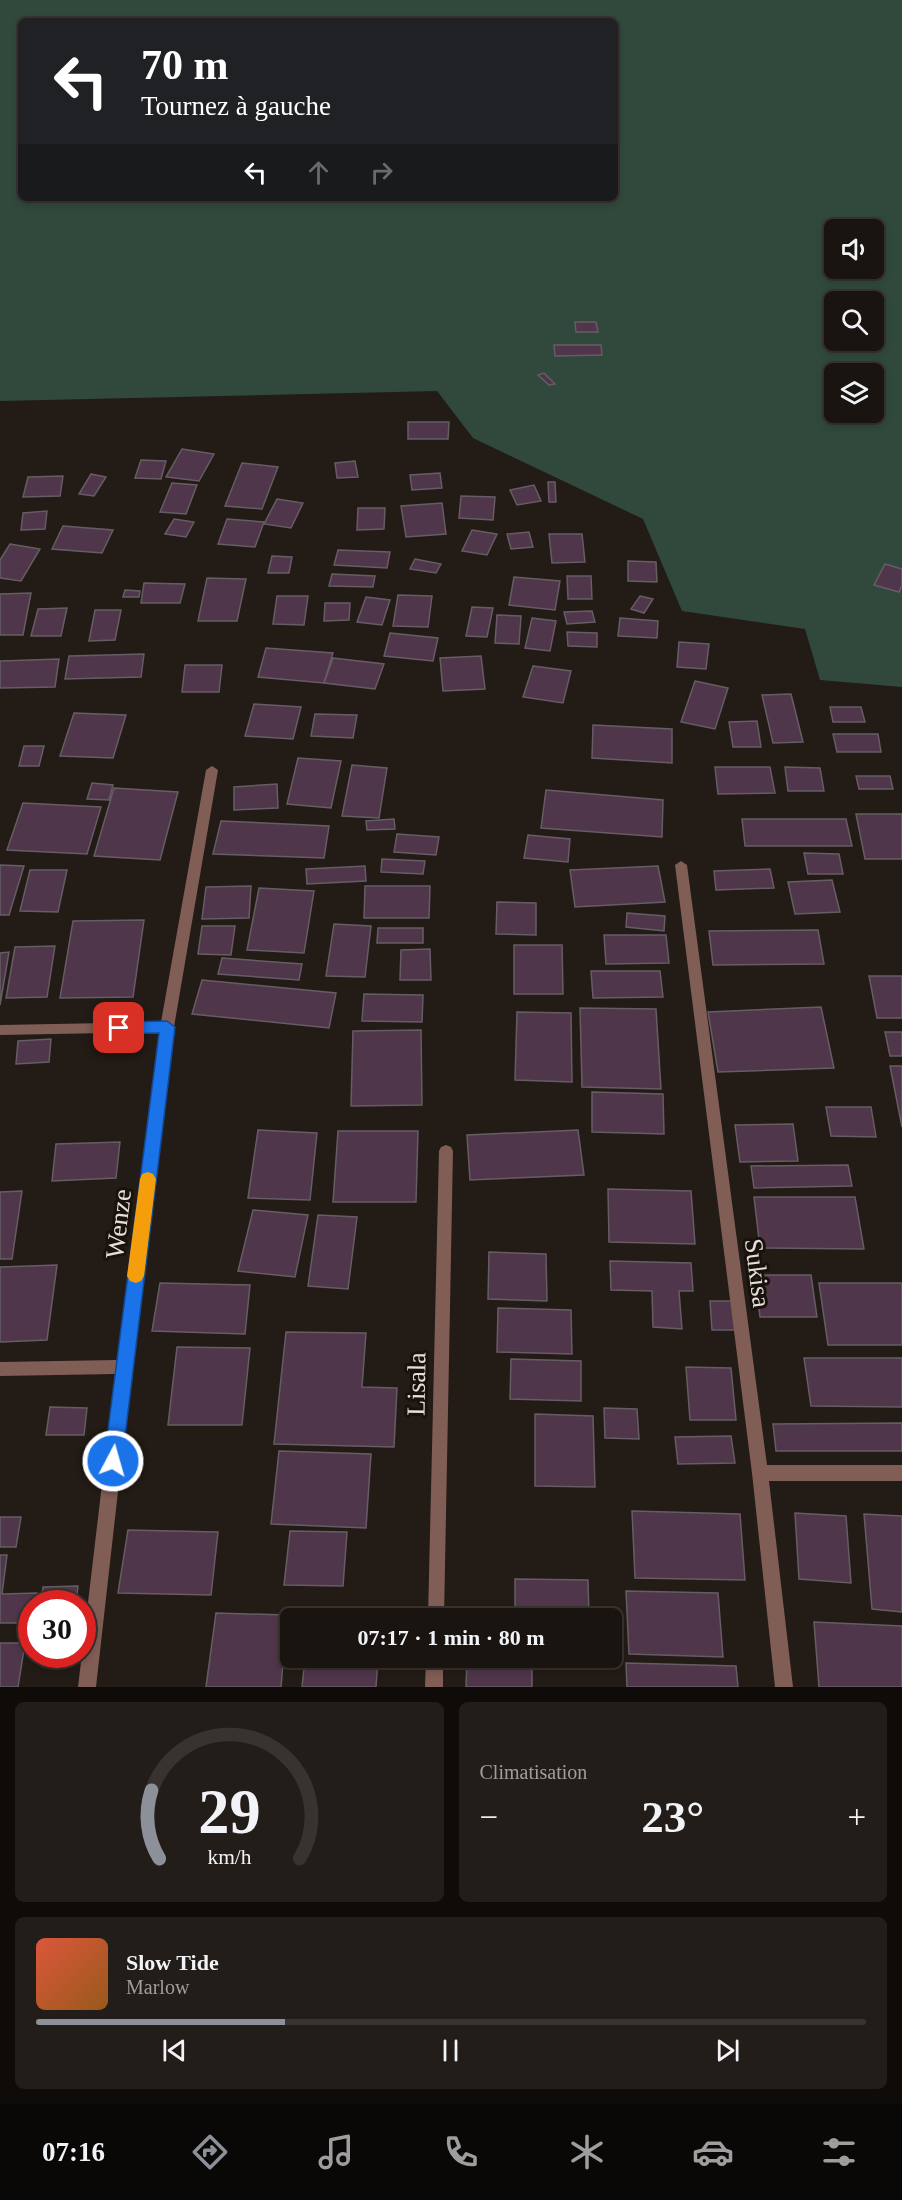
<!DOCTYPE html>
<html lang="fr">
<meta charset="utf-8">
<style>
:root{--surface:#1a1410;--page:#231d19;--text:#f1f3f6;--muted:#9f9e9f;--line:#383330;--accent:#8c9099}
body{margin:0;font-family:Georgia,serif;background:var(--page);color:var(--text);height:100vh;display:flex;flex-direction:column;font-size:22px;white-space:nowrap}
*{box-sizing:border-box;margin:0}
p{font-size:20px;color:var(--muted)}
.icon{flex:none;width:33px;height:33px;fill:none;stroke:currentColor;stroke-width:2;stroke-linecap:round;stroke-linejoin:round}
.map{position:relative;height:1687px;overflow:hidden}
.details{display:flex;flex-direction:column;gap:15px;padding:15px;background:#0e0b09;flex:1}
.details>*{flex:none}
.top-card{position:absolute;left:18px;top:18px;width:600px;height:183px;border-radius:9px;box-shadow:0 3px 9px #0003,0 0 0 2px var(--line);background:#202124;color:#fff;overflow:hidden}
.fabs{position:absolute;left:824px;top:219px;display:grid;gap:12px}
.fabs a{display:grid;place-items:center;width:60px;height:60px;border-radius:9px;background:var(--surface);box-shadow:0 3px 9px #0003,0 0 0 2px var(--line);font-size:30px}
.speed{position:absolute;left:18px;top:1590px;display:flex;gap:12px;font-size:30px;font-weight:700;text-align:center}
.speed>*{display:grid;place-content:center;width:78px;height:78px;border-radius:50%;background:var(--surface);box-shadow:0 3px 9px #0003,0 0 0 2px var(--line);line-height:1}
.speed .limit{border:9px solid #d22;background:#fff;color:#111}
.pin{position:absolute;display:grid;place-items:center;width:51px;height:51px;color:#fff;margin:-26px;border-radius:12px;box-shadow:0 3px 9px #0006}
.me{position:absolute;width:66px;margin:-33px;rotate:6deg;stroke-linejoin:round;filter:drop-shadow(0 0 4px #0008)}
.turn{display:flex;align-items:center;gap:21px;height:126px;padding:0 24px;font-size:27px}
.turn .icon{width:78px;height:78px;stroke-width:2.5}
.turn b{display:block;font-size:42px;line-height:51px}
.lanes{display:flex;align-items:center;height:57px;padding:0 24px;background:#0003;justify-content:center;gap:30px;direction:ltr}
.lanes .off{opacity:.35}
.big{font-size:45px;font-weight:800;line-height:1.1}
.details .tile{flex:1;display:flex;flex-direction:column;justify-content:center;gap:9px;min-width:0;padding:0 21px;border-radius:9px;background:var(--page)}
.details .dial{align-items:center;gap:0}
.dial svg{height:156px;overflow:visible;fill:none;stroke:var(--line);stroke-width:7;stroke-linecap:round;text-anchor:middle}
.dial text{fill:var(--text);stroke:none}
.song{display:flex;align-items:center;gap:18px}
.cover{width:72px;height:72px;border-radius:9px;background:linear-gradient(135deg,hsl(10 70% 55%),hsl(30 70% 35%))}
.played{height:6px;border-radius:3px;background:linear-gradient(90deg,var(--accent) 30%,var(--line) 30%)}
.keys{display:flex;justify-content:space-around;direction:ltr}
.heat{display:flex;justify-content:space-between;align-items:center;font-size:33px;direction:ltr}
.details .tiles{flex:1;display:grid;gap:15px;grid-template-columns:1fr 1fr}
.tile:last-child{grid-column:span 2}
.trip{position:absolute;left:280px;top:1608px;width:342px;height:60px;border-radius:9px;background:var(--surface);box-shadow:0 3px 9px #0003,0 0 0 2px var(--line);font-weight:800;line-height:60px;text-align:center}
.tab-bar{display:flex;height:96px;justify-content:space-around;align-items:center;background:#0a0806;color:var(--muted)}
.tab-bar .icon{width:42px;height:42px}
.tab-bar .active{color:var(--accent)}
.tab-bar b{font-size:27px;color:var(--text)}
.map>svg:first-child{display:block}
</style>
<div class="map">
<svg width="902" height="1687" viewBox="0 0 902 1687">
<rect width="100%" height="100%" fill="#231b15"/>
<path fill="#31483d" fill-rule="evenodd" d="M 0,0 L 902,0 L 902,687 L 820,680 L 805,629 L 682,611 L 643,519 L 473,438 L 437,391 L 0,401 ZM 21,21 L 615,21 L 615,198 L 21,198 ZM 834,230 L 873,230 L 873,268 L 834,268 ZM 834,302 L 873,302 L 873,340 L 834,340 ZM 834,374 L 873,374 L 873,412 L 834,412 Z"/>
<path fill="#4f364a" stroke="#665d64" stroke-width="1.5" d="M 575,322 L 596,322 L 598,332 L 576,332 Z
M 554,345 L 601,345 L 602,355 L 555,356 Z
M 544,373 L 555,384 L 549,385 L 538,375 Z
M 408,422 L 449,422 L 448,439 L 408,439 Z
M 182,449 L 214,454 L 199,481 L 166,477 Z
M 141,460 L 166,461 L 161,479 L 135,478 Z
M 355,461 L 358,477 L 337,478 L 335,463 Z
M 242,463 L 278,467 L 262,509 L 225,506 Z
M 440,473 L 442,488 L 412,490 L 410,475 Z
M 91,474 L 106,477 L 94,496 L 79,494 Z
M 63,476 L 60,496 L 23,497 L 28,477 Z
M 548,482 L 555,482 L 556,502 L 549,502 Z
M 172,483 L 197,485 L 186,514 L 160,512 Z
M 534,485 L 541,501 L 517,505 L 510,490 Z
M 461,496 L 495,497 L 493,520 L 459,518 Z
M 277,499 L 303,503 L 291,528 L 264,524 Z
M 442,503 L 446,534 L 406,537 L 401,506 Z
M 358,508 L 385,508 L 384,529 L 357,530 Z
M 47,511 L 45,529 L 21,530 L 23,513 Z
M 174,519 L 194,522 L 186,537 L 165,534 Z
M 227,519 L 264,522 L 255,547 L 218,544 Z
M 63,526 L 113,530 L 102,553 L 52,549 Z
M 472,530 L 497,534 L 487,555 L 462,551 Z
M 529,532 L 533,547 L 511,549 L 507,534 Z
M 549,534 L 582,534 L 585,562 L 552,563 Z
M 10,544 L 40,549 L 21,581 L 0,578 L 0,560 Z
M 338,550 L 390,552 L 387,568 L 334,565 Z
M 272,556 L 292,557 L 289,573 L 268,573 Z
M 415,559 L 441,564 L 436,573 L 410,569 Z
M 628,561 L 656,562 L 657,582 L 628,581 Z
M 885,564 L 902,569 L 902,585 L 899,592 L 874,585 Z
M 332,574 L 375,576 L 373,587 L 329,586 Z
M 567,576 L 591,576 L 592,599 L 568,599 Z
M 514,577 L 560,581 L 555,610 L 509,605 Z
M 207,578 L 246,579 L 237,621 L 198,621 Z
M 144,583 L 185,584 L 180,603 L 141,603 Z
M 125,590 L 140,591 L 139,597 L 123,597 Z
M 31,593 L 23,635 L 0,635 L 0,594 Z
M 398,595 L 432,596 L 428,627 L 393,626 Z
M 277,596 L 308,596 L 304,625 L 273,624 Z
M 640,596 L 653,599 L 644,613 L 631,609 Z
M 366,597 L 390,600 L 382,625 L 357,622 Z
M 325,603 L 350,603 L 349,620 L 324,621 Z
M 472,607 L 493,608 L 487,637 L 466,636 Z
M 67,608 L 61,636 L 31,636 L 38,609 Z
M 95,610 L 121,610 L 115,640 L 89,641 Z
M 592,611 L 595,622 L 567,624 L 564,612 Z
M 497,615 L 521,616 L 519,644 L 495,643 Z
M 532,618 L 556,621 L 550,651 L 525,648 Z
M 620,618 L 658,621 L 657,638 L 618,636 Z
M 567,632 L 597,633 L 597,647 L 568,646 Z
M 390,633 L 438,638 L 433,661 L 384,656 Z
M 679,642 L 709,644 L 706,669 L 677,667 Z
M 266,648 L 333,653 L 324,683 L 258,677 Z
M 144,654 L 141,677 L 65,679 L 69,656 Z
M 481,656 L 485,689 L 443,691 L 440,658 Z
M 333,658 L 384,664 L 375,689 L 324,683 Z
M 59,659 L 55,687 L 0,688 L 0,661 Z
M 185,665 L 222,665 L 219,692 L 182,692 Z
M 533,666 L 571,671 L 563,703 L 523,697 Z
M 695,681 L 728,688 L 715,729 L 681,722 Z
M 791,694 L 803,742 L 773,743 L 762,695 Z
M 254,704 L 301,707 L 293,739 L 245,736 Z
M 830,707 L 861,707 L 865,722 L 833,722 Z
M 74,713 L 126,715 L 113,758 L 60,756 Z
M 315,714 L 357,715 L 353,738 L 311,736 Z
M 757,721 L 761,747 L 733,747 L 729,722 Z
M 593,725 L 672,729 L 672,763 L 592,758 Z
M 833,734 L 878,734 L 881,752 L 837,752 Z
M 24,746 L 44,746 L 39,766 L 19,766 Z
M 298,758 L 341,761 L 331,808 L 287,804 Z
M 352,765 L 387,768 L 379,818 L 342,816 Z
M 715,767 L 770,767 L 775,793 L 718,794 Z
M 785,767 L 820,768 L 824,791 L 788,791 Z
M 856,776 L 890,776 L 893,789 L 859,789 Z
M 92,783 L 113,785 L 109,800 L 87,799 Z
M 277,784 L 278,808 L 234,810 L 234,787 Z
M 114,788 L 178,792 L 160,860 L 94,856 Z
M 546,790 L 663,800 L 662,837 L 541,828 Z
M 23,803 L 101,807 L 87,854 L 7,850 Z
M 856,814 L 902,814 L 902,859 L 865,859 Z
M 394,819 L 395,829 L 367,830 L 366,821 Z
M 742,819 L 846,819 L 852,846 L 745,846 Z
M 221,821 L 329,826 L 324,858 L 213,854 Z
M 397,834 L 439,837 L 436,855 L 394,852 Z
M 528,835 L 570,839 L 568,862 L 524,858 Z
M 804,853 L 839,854 L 843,874 L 808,874 Z
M 382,859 L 425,861 L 423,874 L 381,872 Z
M 0,865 L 24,866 L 9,915 L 0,915 Z
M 365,866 L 366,881 L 307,884 L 306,869 Z
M 658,866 L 665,902 L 575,907 L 570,870 Z
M 770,869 L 774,888 L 716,890 L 714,871 Z
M 30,870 L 67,870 L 58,912 L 20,911 Z
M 832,880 L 840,912 L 795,914 L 788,882 Z
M 251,886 L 249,918 L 202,919 L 206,887 Z
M 365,886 L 430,886 L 429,918 L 364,918 Z
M 259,888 L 314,891 L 304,953 L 247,950 Z
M 497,902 L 536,903 L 536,935 L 496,934 Z
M 627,913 L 665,916 L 664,931 L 626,927 Z
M 144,920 L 133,997 L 60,998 L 73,921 Z
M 334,924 L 371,926 L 365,977 L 326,976 Z
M 202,926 L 235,926 L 231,955 L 198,954 Z
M 378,928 L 423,928 L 423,943 L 377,943 Z
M 818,930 L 824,964 L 713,965 L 709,931 Z
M 604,935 L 666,935 L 669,963 L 606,964 Z
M 514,945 L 562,945 L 563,994 L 514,994 Z
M 55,946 L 47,997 L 6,998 L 15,947 Z
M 430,949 L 431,980 L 400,980 L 401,950 Z
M 9,952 L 0,1005 L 0,953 Z
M 222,958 L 302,964 L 299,980 L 218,974 Z
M 591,971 L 660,971 L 663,997 L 593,998 Z
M 869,976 L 902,976 L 902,1018 L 877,1018 Z
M 202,980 L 336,993 L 329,1028 L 192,1014 Z
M 364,994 L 423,995 L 422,1022 L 362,1021 Z
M 821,1007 L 834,1068 L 718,1072 L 708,1012 Z
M 580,1008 L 656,1009 L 661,1089 L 582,1087 Z
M 517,1012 L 571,1013 L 572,1082 L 515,1080 Z
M 421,1030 L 422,1105 L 351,1106 L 353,1031 Z
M 885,1032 L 902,1032 L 902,1056 L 890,1056 Z
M 51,1039 L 49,1062 L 16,1064 L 18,1041 Z
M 890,1066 L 902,1066 L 902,1127 Z
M 592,1092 L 663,1094 L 664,1134 L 592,1132 Z
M 826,1107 L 871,1107 L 876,1137 L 831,1136 Z
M 793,1124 L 798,1161 L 740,1162 L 735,1125 Z
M 258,1130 L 317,1133 L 310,1200 L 248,1198 Z
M 578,1130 L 584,1175 L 470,1180 L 467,1135 Z
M 338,1131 L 418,1131 L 416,1202 L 333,1202 Z
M 120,1142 L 116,1178 L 52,1181 L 56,1144 Z
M 848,1165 L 852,1186 L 754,1188 L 751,1166 Z
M 608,1189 L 691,1191 L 695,1244 L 609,1242 Z
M 22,1191 L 12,1259 L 0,1259 L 0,1192 Z
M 754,1197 L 855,1197 L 864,1249 L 760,1248 Z
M 253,1210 L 308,1215 L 295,1277 L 238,1271 Z
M 318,1215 L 357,1217 L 348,1289 L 308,1286 Z
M 489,1252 L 546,1254 L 547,1301 L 488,1299 Z
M 610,1261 L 691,1263 L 693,1291 L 679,1291 L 682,1329 L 653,1327 L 652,1291 L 611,1290 Z
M 57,1265 L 47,1340 L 0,1342 L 0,1267 Z
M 755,1275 L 811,1275 L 817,1317 L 760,1317 Z
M 160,1283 L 250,1285 L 245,1334 L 152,1331 Z
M 819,1283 L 902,1283 L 902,1345 L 828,1345 Z
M 710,1301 L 735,1301 L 737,1330 L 712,1330 Z
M 498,1308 L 571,1310 L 572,1354 L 497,1352 Z
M 286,1332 L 366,1333 L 362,1387 L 397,1388 L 394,1447 L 274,1444 Z
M 177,1347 L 250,1348 L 242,1425 L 168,1425 Z
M 804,1358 L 902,1358 L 902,1407 L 811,1406 Z
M 511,1359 L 581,1361 L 581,1401 L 510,1399 Z
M 686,1367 L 731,1368 L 736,1420 L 690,1420 Z
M 50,1407 L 87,1408 L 84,1435 L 46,1435 Z
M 604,1408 L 637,1409 L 639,1439 L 605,1438 Z
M 535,1414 L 593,1416 L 595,1487 L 535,1486 Z
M 902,1423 L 902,1451 L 776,1451 L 773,1424 Z
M 731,1436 L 735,1463 L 678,1464 L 675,1437 Z
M 279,1451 L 371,1454 L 366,1528 L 271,1524 Z
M 632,1511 L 740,1514 L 745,1580 L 635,1578 Z
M 795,1513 L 846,1516 L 851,1583 L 799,1579 Z
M 864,1514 L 902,1516 L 902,1612 L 872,1609 Z
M 0,1517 L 21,1517 L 16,1547 L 0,1547 Z
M 128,1530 L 218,1532 L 211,1595 L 118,1593 Z
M 290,1531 L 347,1532 L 343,1586 L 284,1585 Z
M 0,1555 L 7,1555 L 2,1594 L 37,1593 L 36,1604 L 32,1604 L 32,1623 L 0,1623 Z
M 515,1579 L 588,1580 L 589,1618 L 515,1618 Z
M 78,1586 L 76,1604 L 41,1604 L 43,1587 Z
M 626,1591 L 718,1593 L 723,1657 L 629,1654 Z
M 216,1613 L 287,1615 L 281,1687 L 206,1687 Z
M 814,1622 L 902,1626 L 902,1687 L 819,1687 Z
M 0,1643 L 25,1643 L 18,1687 L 0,1687 Z
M 305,1658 L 378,1658 L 376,1687 L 302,1687 Z
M 467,1658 L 532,1658 L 532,1687 L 466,1687 Z
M 626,1663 L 736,1666 L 738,1687 L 627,1687 Z"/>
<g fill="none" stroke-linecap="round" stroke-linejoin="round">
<path fill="#815e55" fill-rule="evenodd" d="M 212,766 L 218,770 L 174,1027 L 132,1367 L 96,1687 L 78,1687 L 115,1374 L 0,1376 L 0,1362 L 117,1360 L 160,1032 L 0,1035 L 0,1025 L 161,1022 L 206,770 Z
M 681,861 L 687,865 L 767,1465 L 902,1465 L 902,1481 L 769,1481 L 793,1687 L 775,1687 L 752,1473 L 675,865 Z
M 446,1145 L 451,1147 L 453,1151 L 444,1618 L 428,1618 L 439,1151 L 441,1147 Z
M 426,1658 L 443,1658 L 443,1687 L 425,1687 Z"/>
</g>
<path fill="#1a73e8" stroke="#114b97" stroke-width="1.5" d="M 167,1021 L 175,1027 L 122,1461 L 120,1467 L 113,1470 L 107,1467 L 104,1461 L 159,1033 L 119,1034 L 112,1028 L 119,1022 Z"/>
<path fill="#f59e0b" d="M 148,1172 L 153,1174 L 156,1179 L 144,1276 L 141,1281 L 136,1283 L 130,1281 L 127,1276 L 140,1179 L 142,1174 Z"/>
<g text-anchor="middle" stroke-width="6" stroke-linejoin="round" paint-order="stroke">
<g font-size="26" fill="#e5dfdb" stroke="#19120c">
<text transform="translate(118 1224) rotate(-83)" y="9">Wenze</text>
<text transform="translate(758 1273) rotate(83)" y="9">Sukisa</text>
<text transform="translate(416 1384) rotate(-89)" y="9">Lisala</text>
</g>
</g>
</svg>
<div class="fabs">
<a><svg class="icon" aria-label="sound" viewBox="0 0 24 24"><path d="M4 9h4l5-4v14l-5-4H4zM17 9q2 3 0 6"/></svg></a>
<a><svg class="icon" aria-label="search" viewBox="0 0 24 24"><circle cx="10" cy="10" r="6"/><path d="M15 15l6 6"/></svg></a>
<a><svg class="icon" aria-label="layers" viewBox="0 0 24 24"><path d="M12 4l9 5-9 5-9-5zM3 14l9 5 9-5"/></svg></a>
</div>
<div class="speed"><div class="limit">30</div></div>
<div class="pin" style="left:119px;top:1028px;background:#d93025"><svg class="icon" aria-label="arrive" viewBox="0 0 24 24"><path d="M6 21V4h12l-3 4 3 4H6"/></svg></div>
<svg class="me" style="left:113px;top:1461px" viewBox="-20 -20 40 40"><circle r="17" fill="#1a73e8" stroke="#fff" stroke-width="3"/><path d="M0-11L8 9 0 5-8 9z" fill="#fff"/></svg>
<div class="trip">07:17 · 1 min · 80 m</div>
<div class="top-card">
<div class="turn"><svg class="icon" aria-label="left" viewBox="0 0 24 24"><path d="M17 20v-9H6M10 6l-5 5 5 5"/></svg><div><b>70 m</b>Tournez à gauche</div></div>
<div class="lanes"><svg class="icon" aria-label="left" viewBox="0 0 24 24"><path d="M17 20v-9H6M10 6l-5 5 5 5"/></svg><svg class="icon off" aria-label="ahead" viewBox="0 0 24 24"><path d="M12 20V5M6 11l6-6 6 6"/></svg><svg class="icon off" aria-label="right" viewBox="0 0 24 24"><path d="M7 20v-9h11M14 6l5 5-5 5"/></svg></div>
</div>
</div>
<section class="details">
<div class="tiles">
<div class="tile dial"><svg viewBox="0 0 100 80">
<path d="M14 69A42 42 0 1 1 86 69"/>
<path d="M14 69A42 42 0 0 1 10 34" stroke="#8c9099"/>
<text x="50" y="56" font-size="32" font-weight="700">29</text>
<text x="50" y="72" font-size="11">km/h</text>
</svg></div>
<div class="tile"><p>Climatisation</p>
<div class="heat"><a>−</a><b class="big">23°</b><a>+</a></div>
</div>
<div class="tile">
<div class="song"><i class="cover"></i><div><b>Slow Tide</b><p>Marlow</p></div></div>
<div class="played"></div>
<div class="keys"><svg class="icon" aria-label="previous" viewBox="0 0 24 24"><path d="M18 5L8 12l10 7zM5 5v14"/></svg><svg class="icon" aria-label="pause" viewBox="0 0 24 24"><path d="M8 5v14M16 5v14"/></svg><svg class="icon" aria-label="next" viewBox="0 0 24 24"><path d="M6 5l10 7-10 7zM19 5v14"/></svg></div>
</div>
</div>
</section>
<nav class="tab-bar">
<b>07:16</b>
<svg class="icon active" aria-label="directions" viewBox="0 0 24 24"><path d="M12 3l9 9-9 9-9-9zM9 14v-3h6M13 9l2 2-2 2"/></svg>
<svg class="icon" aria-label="music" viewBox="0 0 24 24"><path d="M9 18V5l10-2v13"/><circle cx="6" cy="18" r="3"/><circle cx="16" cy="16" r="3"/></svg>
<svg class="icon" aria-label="phone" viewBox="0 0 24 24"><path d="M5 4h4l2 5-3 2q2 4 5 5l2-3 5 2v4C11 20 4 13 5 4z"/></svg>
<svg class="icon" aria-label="climate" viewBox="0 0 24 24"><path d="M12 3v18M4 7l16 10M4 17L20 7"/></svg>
<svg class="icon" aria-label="car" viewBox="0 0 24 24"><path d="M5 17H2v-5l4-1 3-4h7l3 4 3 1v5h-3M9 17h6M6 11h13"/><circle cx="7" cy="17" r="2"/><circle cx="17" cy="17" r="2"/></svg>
<svg class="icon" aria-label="filters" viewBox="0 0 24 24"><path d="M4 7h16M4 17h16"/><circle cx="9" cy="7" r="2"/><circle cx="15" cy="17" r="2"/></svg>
</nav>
